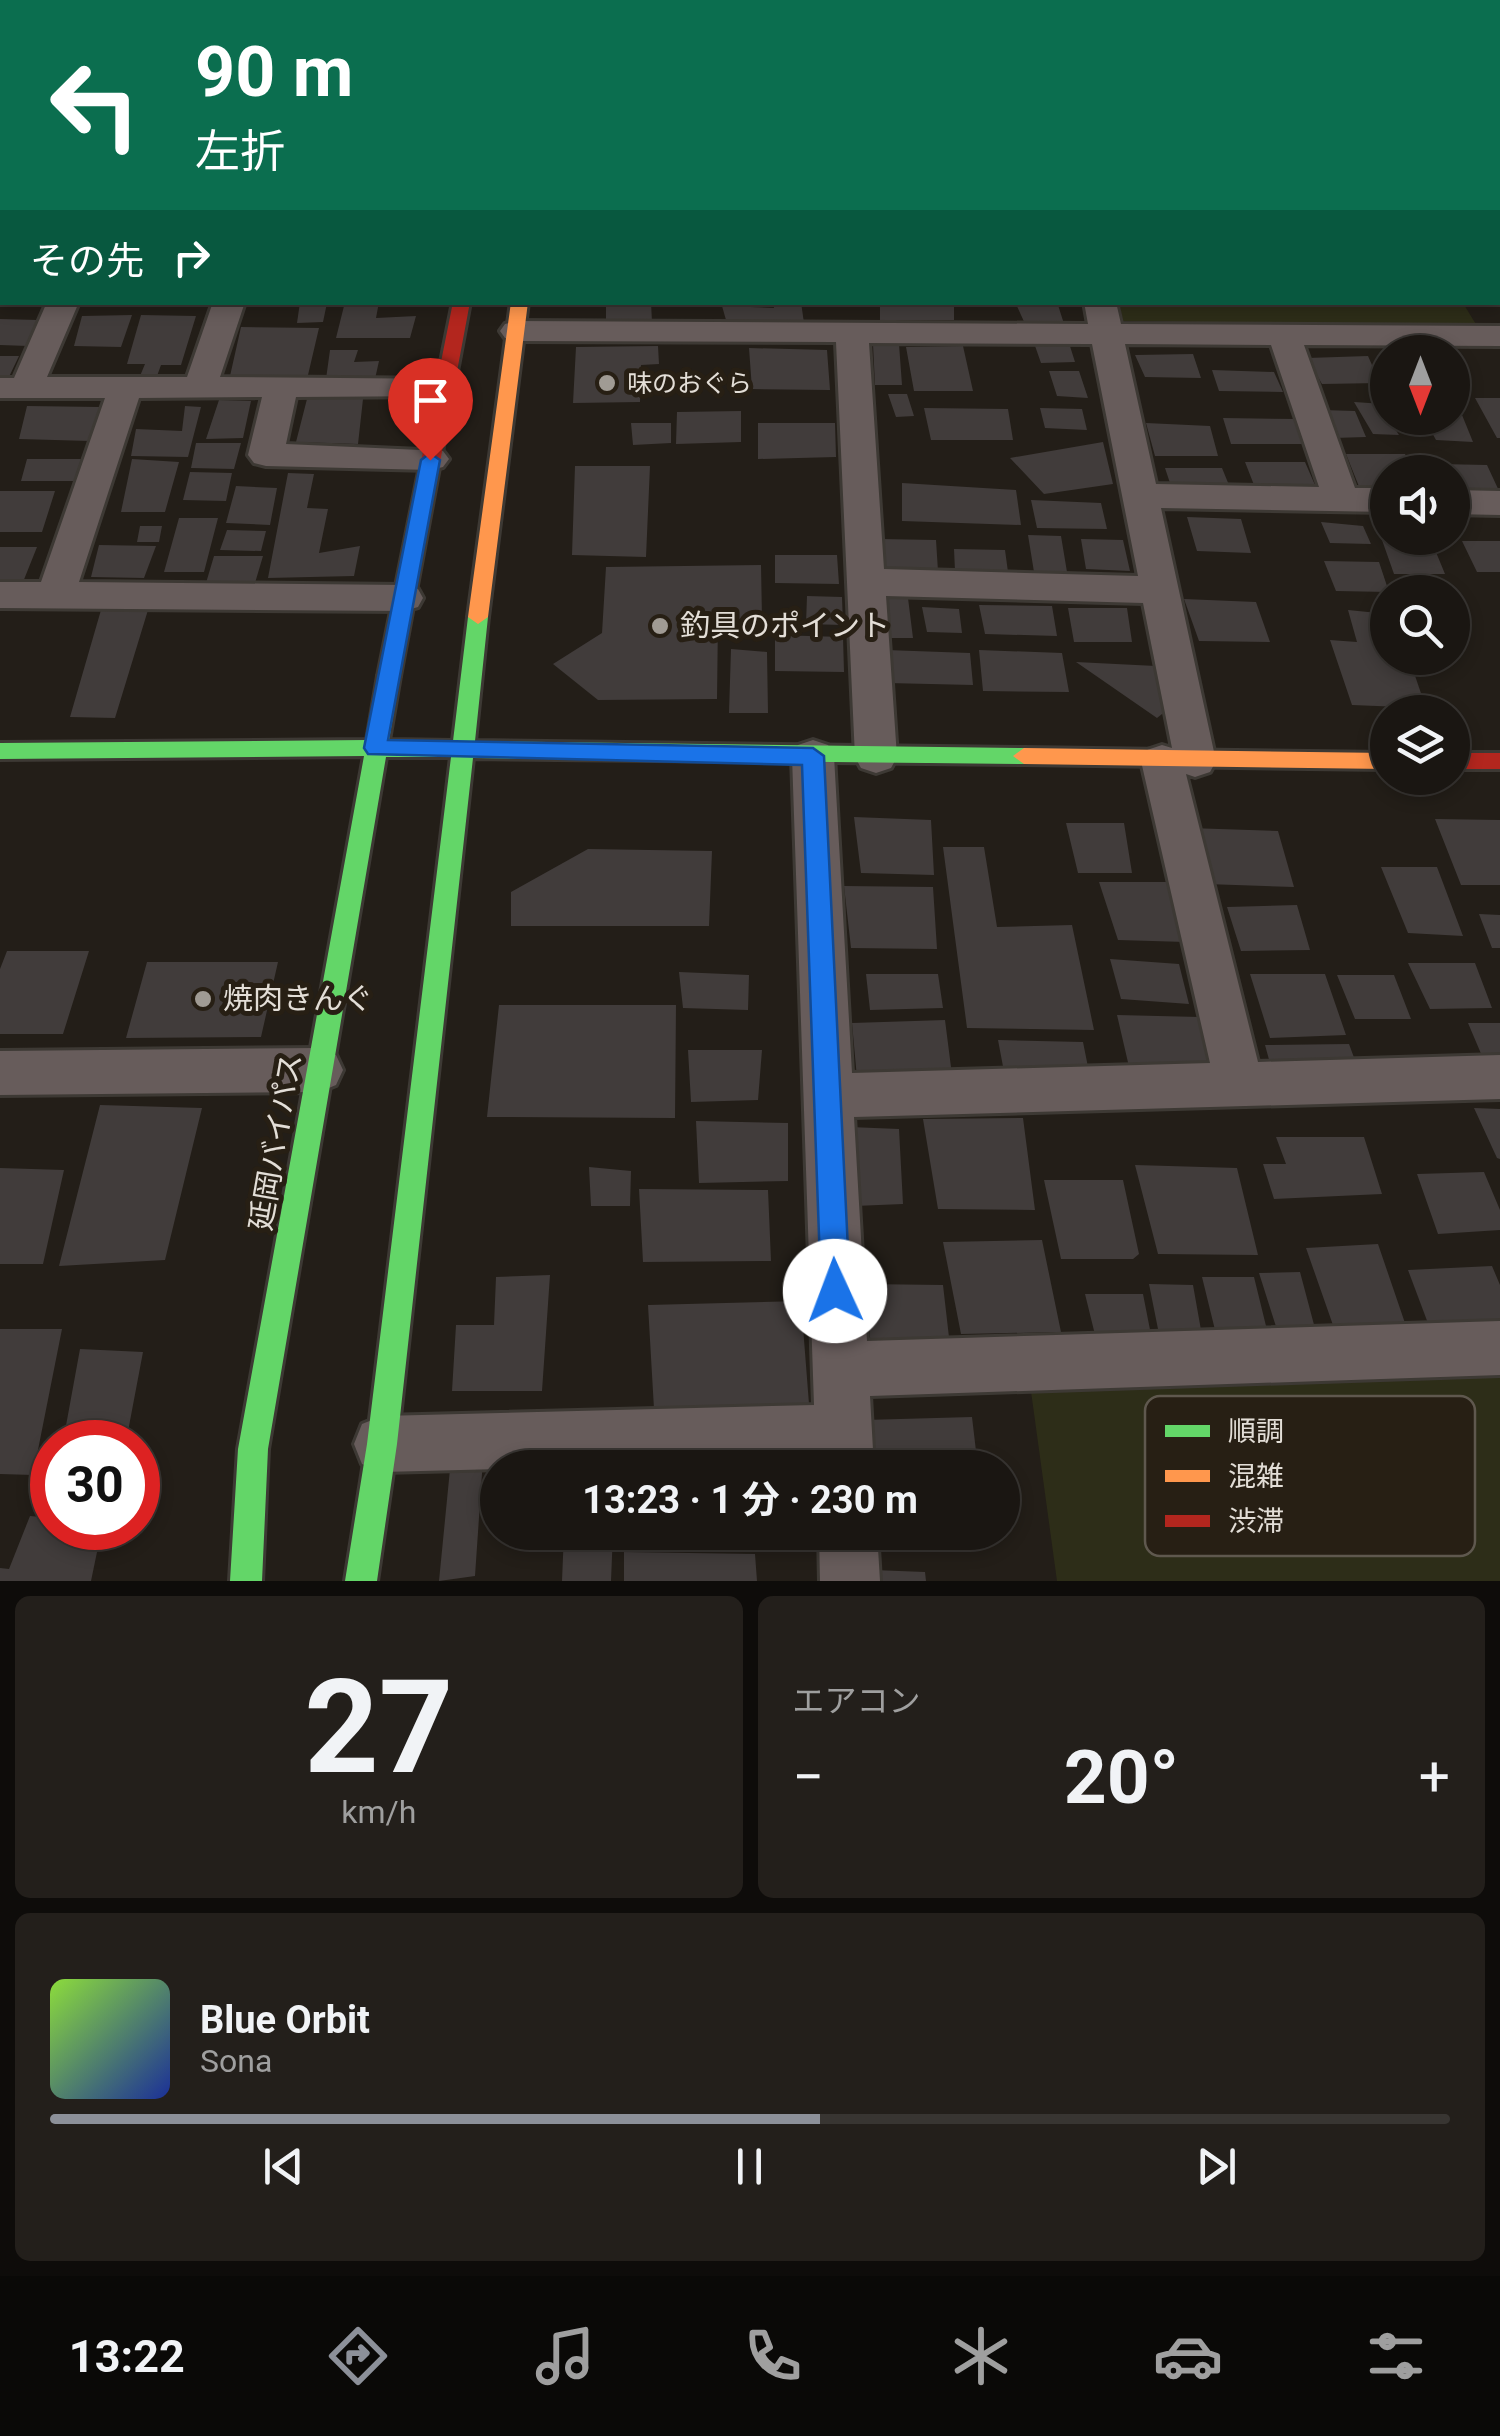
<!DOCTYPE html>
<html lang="ja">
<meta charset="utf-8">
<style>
:root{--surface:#1a1612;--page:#231f1b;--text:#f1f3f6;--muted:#9f9f9f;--line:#383532;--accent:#8c9099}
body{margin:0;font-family:Roboto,"Noto Sans JP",sans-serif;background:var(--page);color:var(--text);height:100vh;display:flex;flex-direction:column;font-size:38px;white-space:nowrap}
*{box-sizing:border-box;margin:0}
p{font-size:32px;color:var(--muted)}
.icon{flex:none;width:55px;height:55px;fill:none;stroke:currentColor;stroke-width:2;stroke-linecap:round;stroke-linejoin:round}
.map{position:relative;height:1581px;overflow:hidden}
.sheet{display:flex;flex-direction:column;gap:15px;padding:15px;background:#0e0c0a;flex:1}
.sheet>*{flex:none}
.guide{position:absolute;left:0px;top:0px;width:1500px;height:305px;box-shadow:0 5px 15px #0003,0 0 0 2px var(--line);background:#0b6e4f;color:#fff;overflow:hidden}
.needle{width:65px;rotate:180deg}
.buttons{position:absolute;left:1370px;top:335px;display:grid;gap:20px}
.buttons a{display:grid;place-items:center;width:100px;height:100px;border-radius:50%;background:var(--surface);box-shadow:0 5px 15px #0003,0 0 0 2px var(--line);font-size:50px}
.speed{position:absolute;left:30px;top:1420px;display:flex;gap:20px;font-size:50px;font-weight:700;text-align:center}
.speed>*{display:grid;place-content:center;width:130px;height:130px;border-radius:50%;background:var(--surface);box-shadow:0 5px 15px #0003,0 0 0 2px var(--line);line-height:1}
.speed .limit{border:15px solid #d22;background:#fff;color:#111}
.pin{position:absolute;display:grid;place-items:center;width:85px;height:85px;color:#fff;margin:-102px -42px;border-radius:50% 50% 50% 0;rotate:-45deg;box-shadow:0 0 10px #0007}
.pin .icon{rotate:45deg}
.me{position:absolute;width:110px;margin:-55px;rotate:358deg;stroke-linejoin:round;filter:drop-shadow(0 0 8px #0008)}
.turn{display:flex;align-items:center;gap:35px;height:210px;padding:0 30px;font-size:45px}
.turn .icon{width:130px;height:130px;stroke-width:2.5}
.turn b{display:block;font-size:70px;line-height:85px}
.then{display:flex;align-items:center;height:95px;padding:0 30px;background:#0003;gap:20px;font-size:38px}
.big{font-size:75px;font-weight:700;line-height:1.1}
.sheet .widget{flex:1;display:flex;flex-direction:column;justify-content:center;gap:15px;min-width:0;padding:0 35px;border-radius:15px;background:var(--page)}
.sheet .dial{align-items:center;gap:0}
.dial b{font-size:130px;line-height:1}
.song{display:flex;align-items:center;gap:30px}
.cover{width:120px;height:120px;border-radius:15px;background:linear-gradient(135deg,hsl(90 70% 55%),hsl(230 70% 35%))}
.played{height:10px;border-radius:5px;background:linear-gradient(90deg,var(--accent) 55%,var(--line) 55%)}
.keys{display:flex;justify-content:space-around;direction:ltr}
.heat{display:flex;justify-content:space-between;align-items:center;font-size:55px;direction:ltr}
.sheet .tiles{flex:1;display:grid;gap:15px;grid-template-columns:1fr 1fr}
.widget:last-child{grid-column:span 2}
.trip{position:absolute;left:480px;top:1450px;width:540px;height:100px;border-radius:50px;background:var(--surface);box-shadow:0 5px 15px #0003,0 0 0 2px var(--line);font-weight:700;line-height:100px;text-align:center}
.tab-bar{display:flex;height:160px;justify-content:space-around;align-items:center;background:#0a0907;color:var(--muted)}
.tab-bar .icon{width:70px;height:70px}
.tab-bar .on{color:var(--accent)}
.tab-bar b{font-size:45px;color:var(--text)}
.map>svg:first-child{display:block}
</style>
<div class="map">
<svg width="1500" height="1581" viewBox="0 0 1500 1581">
<rect width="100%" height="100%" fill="#231e18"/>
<path fill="#2d2d18" d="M 1119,303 L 1463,303 L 1477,326 L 1123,321 Z
M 1500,1377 L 1500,1581 L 1057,1581 L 1030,1384 Z"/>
<path fill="#413c3b" d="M 300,302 L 327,303 L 323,322 L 297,323 Z
M 345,302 L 379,302 L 376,318 L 416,316 L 410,338 L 336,338 Z
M 606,302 L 651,302 L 652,322 L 606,322 Z
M 773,302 L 801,302 L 804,323 L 726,320 L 722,306 L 774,308 Z
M 880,302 L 954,302 L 954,320 L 880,320 Z
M 1016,304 L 1058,305 L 1065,327 L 1026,326 Z
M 132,315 L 121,347 L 74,346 L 82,316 Z
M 141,315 L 196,316 L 181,365 L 161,365 L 157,376 L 140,376 L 145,364 L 127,364 Z
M 0,319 L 38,320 L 28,346 L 0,345 Z
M 241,327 L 319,328 L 308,375 L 230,376 Z
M 1034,343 L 1069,343 L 1075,362 L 1041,363 Z
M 873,344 L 899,344 L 902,385 L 875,385 Z
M 658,346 L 659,364 L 641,365 L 640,402 L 573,403 L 576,347 Z
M 963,346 L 973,391 L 914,391 L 906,347 Z
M 749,348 L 827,350 L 830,390 L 752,389 Z
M 330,350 L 358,350 L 354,362 L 379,361 L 375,379 L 326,379 Z
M 1193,354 L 1201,378 L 1145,377 L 1135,355 Z
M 0,356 L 19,356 L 7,381 L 0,381 Z
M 1368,356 L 1380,383 L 1322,384 L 1307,358 Z
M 1212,370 L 1274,372 L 1283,392 L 1219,391 Z
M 1049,371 L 1079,371 L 1088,398 L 1057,396 Z
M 888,394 L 907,394 L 914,416 L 896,417 Z
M 1475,398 L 1500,398 L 1500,438 L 1497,438 Z
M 307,399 L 363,399 L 358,444 L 296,442 Z
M 219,400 L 251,401 L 243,438 L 206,439 Z
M 1354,402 L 1384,404 L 1388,418 L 1399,435 L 1373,434 Z
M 27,406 L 100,407 L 90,441 L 19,439 Z
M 185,406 L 201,407 L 188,457 L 131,456 L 136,429 L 182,431 Z
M 924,408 L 1008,409 L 1013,440 L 931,440 Z
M 1040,408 L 1082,409 L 1087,430 L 1045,428 Z
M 1322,410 L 1355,411 L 1366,437 L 1334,438 Z
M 1452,410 L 1460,410 L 1473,442 L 1436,440 L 1424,418 L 1452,418 Z
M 741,411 L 741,442 L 676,444 L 677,412 Z
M 1223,418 L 1298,419 L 1307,444 L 1231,444 Z
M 631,423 L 671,423 L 671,443 L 633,445 Z
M 758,423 L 835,423 L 836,457 L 758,459 Z
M 1146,423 L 1210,426 L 1218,456 L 1155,456 Z
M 1103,442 L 1113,484 L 1044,494 L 1010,458 Z
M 196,443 L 241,443 L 234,469 L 191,468 Z
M 1346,454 L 1405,454 L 1413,472 L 1388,472 L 1388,489 L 1360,489 Z
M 27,459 L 81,459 L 74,481 L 21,481 Z
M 132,459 L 179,462 L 165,512 L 121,512 Z
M 1245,462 L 1305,462 L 1315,485 L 1254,485 Z
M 1439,464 L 1487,465 L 1500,493 L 1452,491 L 1452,472 L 1443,472 Z
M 575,466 L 650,466 L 646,557 L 572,555 Z
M 1165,468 L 1222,468 L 1231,490 L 1172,489 Z
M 190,472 L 232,473 L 226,501 L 183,500 Z
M 288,473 L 314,474 L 307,508 L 328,509 L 319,553 L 360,546 L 354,576 L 268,578 Z
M 902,483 L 1016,490 L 1021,525 L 902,521 Z
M 236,486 L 277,488 L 270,525 L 226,523 Z
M 0,491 L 55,491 L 42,532 L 0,532 Z
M 1031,500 L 1101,503 L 1107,529 L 1037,528 Z
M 1187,517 L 1241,519 L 1251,553 L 1197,551 Z
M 179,518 L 218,518 L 204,572 L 164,572 Z
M 1321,522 L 1363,526 L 1371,544 L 1330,543 Z
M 140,526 L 162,526 L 159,542 L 137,542 Z
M 227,530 L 266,531 L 261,551 L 220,550 Z
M 1028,535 L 1061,536 L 1067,572 L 1034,572 Z
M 880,539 L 936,540 L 938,571 L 883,569 Z
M 1081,539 L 1123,540 L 1130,571 L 1086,569 Z
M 1382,540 L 1431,540 L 1445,574 L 1394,574 Z
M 1462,541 L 1500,541 L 1500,572 L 1477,572 Z
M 99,545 L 156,546 L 144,578 L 91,577 Z
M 0,547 L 37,547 L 23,582 L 0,582 Z
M 954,549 L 1005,550 L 1008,572 L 955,571 Z
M 775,555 L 837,555 L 839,584 L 775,583 Z
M 214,556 L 263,556 L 255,583 L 206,583 Z
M 1324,561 L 1379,562 L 1389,592 L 1336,591 Z
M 761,565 L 762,619 L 718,619 L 717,699 L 598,700 L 553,664 L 602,633 L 606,567 Z
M 807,596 L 842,597 L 843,625 L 806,624 Z
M 879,597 L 908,598 L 913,638 L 885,638 Z
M 1184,599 L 1256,602 L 1270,642 L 1199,641 Z
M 979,605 L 1052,606 L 1057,636 L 985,634 Z
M 922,607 L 959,609 L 962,633 L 927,632 Z
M 1068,608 L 1127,608 L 1132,642 L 1074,642 Z
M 101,610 L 148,610 L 115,718 L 70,717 Z
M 1348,610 L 1388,614 L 1388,658 L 1409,658 L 1426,708 L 1352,705 L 1330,640 L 1357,642 Z
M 775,635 L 843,637 L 844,672 L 775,671 Z
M 731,649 L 767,652 L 768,713 L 729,713 Z
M 886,650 L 970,653 L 973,685 L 887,683 Z
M 979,650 L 1062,653 L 1069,692 L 983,691 Z
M 1076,662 L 1156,666 L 1167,710 L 1157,718 Z
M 854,817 L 931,820 L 934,875 L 861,873 Z
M 1435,819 L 1500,820 L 1500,885 L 1461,885 Z
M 1066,823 L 1124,823 L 1132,873 L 1078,873 Z
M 1189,828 L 1278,831 L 1294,887 L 1206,884 Z
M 943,847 L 984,847 L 997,927 L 1072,925 L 1094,1030 L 967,1028 Z
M 588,849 L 712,851 L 709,926 L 511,926 L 511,892 Z
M 1381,867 L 1437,867 L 1463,936 L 1408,933 Z
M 1099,882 L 1169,882 L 1186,942 L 1118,940 Z
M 844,886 L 933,887 L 937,949 L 851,948 Z
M 1297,905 L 1310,950 L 1241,951 L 1227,907 Z
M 1479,914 L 1500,915 L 1500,948 L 1492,948 Z
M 7,951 L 89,951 L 63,1034 L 0,1034 L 0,969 Z
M 1110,959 L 1179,964 L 1189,1004 L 1121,999 Z
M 147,962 L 278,962 L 261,1037 L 126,1038 Z
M 1408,963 L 1475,963 L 1492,1008 L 1430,1009 Z
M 679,972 L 749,975 L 748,1010 L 683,1008 Z
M 866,974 L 938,974 L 943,1008 L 870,1010 Z
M 1250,974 L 1325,974 L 1346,1035 L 1270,1038 Z
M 1337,975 L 1394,975 L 1411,1019 L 1355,1019 Z
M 499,1005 L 676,1005 L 675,1118 L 487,1117 Z
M 1117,1015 L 1200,1017 L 1214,1068 L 1130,1071 Z
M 945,1020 L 952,1075 L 857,1078 L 852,1023 Z
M 1468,1023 L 1500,1023 L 1500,1063 L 1485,1063 Z
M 998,1040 L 1083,1042 L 1090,1077 L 1005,1077 Z
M 1349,1044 L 1359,1071 L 1273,1074 L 1265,1045 Z
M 688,1050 L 762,1050 L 758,1100 L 691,1102 Z
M 100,1105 L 202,1108 L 165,1260 L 59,1266 Z
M 1474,1108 L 1500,1109 L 1500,1159 L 1497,1158 Z
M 1023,1118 L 1035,1210 L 938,1209 L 923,1119 Z
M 696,1121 L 788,1123 L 788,1181 L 699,1183 Z
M 850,1127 L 899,1129 L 903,1204 L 855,1206 Z
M 1276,1137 L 1364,1137 L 1382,1194 L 1274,1199 L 1263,1164 L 1286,1164 Z
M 1135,1165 L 1237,1168 L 1258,1255 L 1158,1254 Z
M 589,1167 L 631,1171 L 630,1206 L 591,1206 Z
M 0,1168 L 64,1170 L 43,1264 L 0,1264 Z
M 1484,1172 L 1500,1210 L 1500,1230 L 1438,1234 L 1417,1174 Z
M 1044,1180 L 1123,1180 L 1139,1254 L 1133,1259 L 1061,1259 Z
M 639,1189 L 768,1190 L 771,1261 L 643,1262 Z
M 1042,1240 L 1061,1332 L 961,1334 L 943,1242 Z
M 1378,1244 L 1406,1326 L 1334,1328 L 1306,1248 Z
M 1492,1266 L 1500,1285 L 1500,1330 L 1432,1334 L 1408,1270 Z
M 1300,1272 L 1317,1336 L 1279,1336 L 1259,1273 Z
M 550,1275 L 542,1391 L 452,1391 L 456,1325 L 494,1325 L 496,1277 Z
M 1202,1277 L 1254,1277 L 1267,1330 L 1215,1330 Z
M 864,1284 L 943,1285 L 950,1346 L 871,1346 Z
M 1149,1284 L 1193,1285 L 1204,1347 L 1162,1349 Z
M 1085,1294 L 1143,1294 L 1153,1345 L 1098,1347 Z
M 801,1301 L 809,1404 L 654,1409 L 648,1305 Z
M 0,1329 L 62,1329 L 33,1475 L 0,1474 Z
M 80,1349 L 143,1352 L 126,1442 L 63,1442 Z
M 972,1417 L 978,1468 L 869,1468 L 864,1420 Z
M 451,1459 L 483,1459 L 475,1576 L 439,1581 Z
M 30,1516 L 52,1518 L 52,1528 L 102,1528 L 91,1581 L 0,1581 L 0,1568 L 9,1569 Z
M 564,1532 L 613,1532 L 611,1581 L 562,1581 Z
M 875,1532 L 987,1532 L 988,1542 L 876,1540 Z
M 624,1552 L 755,1554 L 757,1581 L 624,1581 Z
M 873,1570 L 925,1572 L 926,1581 L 874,1581 Z"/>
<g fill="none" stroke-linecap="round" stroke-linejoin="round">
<g stroke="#3d3934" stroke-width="6">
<path id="street" d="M 699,0 L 725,0 L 725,2 L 700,2 Z
M 827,0 L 934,0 L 932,2 Z
M 936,0 L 1057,0 L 935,2 Z
M 1273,0 L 1299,0 L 1301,2 L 1275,2 Z
M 1498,57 L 1500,57 L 1500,73 L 1498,73 Z
M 0,86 L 2,86 L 2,102 L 0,102 Z
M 1498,167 L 1500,168 L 1500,186 L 1498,185 Z
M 0,216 L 2,216 L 2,234 L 0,234 Z
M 47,302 L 79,302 L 47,377 L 187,377 L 213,302 L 245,302 L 220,377 L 457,379 L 462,386 L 457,393 L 445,396 L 296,397 L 286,444 L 443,451 L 449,459 L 443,467 L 431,470 L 266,466 L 254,463 L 248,455 L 262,397 L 139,398 L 79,582 L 404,585 L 418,589 L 423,598 L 418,607 L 404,611 L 0,608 L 0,582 L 41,582 L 105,398 L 0,398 L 0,378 L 14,378 Z
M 1084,302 L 1116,302 L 1121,324 L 1500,326 L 1500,346 L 1304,345 L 1355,488 L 1388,488 L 1388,512 L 1161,508 L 1216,761 L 1210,772 L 1195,777 L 1186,774 L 1258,1062 L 1500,1055 L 1500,1099 L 854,1117 L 867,1341 L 1500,1321 L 1500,1375 L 870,1396 L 874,1468 L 816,1468 L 816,1461 L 382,1472 L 362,1464 L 354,1444 L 362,1424 L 382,1416 L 814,1405 L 792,756 L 798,745 L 813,740 L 828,745 L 834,756 L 852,1073 L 1210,1063 L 1141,761 L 1147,750 L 1162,745 L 1172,748 L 1143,603 L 886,596 L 897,757 L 891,768 L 876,773 L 861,768 L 855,757 L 836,342 L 516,341 L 505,338 L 500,331 L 505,324 L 516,321 L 1088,324 ZM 869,343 L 1092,344 L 1138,576 L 884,569 ZM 1125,344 L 1271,345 L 1319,487 L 1156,484 Z
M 1452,490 L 1500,491 L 1500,515 L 1452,514 Z
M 319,1048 L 336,1055 L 343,1070 L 336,1085 L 319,1092 L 0,1095 L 0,1051 Z
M 819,1532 L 877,1532 L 880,1581 L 820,1581 Z"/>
</g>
<g stroke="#3d3934" stroke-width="6">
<path id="fast" d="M 478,610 L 488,617 L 475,741 L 1024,748 L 1035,756 L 1024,764 L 473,758 L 397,1444 L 377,1581 L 345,1581 L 367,1444 L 451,757 L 386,757 L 268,1449 L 262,1581 L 230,1581 L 238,1449 L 364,756 L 0,759 L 0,743 L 367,740 L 378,676 L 389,668 L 400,676 L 389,740 L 453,741 L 468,617 Z"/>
</g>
<g stroke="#3d3934" stroke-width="6">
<path id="slow" d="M 516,0 L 530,0 L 530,2 L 517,2 Z
M 511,302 L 528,302 L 488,617 L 478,624 L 468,617 Z
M 1024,748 L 1388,753 L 1388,769 L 1024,764 L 1013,756 Z"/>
</g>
<g stroke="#3d3934" stroke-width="6">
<path id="jam" d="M 453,302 L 470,302 L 400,676 L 389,684 L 378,676 Z
M 1452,753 L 1500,753 L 1500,769 L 1452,769 Z"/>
</g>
<use href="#street" fill="#675c5b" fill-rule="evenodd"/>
<use href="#fast" fill="#63d668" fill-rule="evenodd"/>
<use href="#slow" fill="#ff974d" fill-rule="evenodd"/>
<use href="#jam" fill="#b3261e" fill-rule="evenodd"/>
</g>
<path fill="#1a73e8" stroke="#114b97" stroke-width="2.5" d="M 430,453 L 440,460 L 388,740 L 813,748 L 824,756 L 850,1291 L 845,1301 L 835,1305 L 825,1301 L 821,1291 L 802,765 L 368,754 L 364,748 L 421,460 Z"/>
<g fill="#a09b94" stroke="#271f14" stroke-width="4">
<circle cx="607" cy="383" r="10"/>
<circle cx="660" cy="626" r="10"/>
<circle cx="203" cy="999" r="10"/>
</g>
<g text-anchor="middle" stroke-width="10" stroke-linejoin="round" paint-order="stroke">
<g font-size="25" fill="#e3ded7" stroke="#271f14" text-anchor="start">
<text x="627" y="392">味のおぐら</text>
</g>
<g font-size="30" fill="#e3ded7" stroke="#271f14" text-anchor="start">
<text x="680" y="636">釣具のポイント</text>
<text x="223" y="1009">焼肉きんぐ</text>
</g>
<g font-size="30" fill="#e3ded7" stroke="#271f14">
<text transform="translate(276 1142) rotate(-80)" y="10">延岡バイパス</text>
</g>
</g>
<rect x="1145" y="1396" width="330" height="160" rx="15" fill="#271f14" stroke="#5f584e" stroke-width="2.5"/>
<rect x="1165" y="1425" width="45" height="12" fill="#63d668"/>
<rect x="1165" y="1470" width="45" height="12" fill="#ff974d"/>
<rect x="1165" y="1515" width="45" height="12" fill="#b3261e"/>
<g font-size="28" fill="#e3ded7">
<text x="1228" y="1441">順調</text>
<text x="1228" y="1486">混雑</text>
<text x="1228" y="1531">渋滞</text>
</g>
</svg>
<div class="buttons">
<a><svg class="needle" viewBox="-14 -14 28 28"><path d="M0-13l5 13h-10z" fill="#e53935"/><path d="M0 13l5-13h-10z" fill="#9f9f9f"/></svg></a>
<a><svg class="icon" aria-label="sound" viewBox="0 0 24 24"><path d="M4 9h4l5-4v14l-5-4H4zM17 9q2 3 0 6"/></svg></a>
<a><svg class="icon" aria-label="search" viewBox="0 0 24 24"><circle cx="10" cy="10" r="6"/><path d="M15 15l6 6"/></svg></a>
<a><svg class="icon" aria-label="layers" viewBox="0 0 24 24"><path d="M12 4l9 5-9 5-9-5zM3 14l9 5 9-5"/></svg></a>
</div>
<div class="speed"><div class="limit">30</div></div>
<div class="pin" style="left:430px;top:460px;background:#d93025"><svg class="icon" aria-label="arrive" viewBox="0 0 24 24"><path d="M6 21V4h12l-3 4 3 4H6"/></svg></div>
<svg class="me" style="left:835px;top:1291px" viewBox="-20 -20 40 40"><circle r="19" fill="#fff"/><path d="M0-13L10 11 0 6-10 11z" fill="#1a73e8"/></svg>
<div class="trip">13:23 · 1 分 · 230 m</div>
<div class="guide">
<div class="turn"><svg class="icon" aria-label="left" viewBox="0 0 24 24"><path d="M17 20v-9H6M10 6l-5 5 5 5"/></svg><div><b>90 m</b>左折</div></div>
<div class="then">その先<svg class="icon" aria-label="right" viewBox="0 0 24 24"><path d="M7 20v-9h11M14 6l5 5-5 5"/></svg></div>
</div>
</div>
<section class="sheet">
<div class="tiles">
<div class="widget dial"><b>27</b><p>km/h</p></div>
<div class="widget"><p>エアコン</p>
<div class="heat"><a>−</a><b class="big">20°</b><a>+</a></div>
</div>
<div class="widget">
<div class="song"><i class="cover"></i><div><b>Blue Orbit</b><p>Sona</p></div></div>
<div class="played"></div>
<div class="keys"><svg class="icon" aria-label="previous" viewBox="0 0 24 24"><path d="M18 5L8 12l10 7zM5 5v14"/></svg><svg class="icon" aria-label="pause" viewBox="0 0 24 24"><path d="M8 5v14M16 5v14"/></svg><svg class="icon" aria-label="next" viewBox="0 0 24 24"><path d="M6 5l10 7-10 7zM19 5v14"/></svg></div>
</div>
</div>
</section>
<nav class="tab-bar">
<b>13:22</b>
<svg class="icon on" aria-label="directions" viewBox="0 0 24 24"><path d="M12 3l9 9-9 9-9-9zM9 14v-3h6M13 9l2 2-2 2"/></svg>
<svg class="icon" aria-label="music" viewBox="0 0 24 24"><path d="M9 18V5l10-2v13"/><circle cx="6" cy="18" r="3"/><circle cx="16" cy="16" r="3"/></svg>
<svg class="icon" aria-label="phone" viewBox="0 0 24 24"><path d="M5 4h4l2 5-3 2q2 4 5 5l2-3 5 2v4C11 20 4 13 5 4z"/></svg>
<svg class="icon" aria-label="climate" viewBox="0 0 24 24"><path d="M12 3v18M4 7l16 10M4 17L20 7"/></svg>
<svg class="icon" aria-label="car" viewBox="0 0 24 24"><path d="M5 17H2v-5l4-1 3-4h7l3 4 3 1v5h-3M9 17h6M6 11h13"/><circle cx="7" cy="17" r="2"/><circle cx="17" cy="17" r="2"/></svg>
<svg class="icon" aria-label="filters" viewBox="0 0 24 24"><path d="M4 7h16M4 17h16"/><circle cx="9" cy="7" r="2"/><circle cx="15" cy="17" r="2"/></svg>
</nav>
